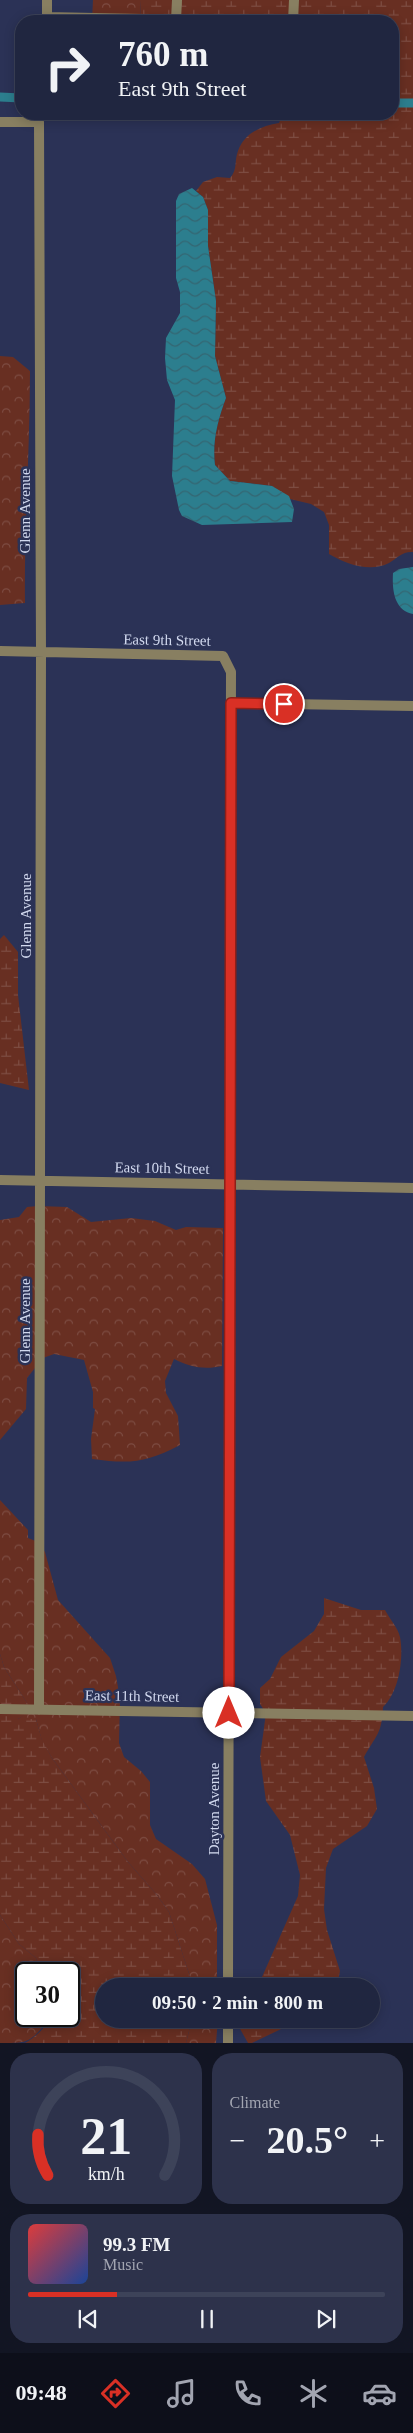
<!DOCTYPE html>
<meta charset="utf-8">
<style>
:root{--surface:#202640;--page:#2d324b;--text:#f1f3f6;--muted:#a2a5b1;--line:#3d4359;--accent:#d93025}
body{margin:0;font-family:Georgia,serif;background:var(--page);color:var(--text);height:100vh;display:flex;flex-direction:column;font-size:19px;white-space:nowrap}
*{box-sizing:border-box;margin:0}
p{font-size:16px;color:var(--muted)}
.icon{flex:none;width:28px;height:28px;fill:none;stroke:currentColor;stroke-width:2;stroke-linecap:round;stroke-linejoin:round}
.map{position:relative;height:2043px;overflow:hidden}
.panel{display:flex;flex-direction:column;gap:10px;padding:10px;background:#121523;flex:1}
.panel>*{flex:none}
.guide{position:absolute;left:15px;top:15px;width:384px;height:105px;border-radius:20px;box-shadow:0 2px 12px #0003,0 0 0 1px var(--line);background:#202640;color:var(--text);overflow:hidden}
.speed{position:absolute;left:15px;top:1962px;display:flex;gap:10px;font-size:25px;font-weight:700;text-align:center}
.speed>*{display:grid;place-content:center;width:65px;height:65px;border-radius:50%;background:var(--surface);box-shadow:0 2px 12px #0003,0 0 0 1px var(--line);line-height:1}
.speed .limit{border:2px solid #111;border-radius:8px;background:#fff;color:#111}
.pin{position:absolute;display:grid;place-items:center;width:42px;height:42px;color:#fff;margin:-21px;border:2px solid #fff;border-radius:50%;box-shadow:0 1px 5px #0007}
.me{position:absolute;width:55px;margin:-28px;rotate:0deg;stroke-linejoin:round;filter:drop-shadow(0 0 4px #0008)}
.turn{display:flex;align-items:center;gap:18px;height:105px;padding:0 20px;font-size:22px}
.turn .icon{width:65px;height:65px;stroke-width:2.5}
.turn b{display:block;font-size:35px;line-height:42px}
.big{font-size:38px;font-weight:800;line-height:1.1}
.panel .card{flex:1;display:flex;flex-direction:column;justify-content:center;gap:8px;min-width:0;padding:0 18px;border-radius:20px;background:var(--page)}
.panel .dial{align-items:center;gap:0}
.dial svg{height:130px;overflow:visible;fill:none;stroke:var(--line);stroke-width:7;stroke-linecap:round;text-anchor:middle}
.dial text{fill:var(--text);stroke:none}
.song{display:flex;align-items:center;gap:15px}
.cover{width:60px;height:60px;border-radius:8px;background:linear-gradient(135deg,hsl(0 70% 55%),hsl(220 70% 35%))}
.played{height:5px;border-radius:2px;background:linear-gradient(90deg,var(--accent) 25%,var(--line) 25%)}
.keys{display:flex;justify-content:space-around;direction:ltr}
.heat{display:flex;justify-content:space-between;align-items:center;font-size:28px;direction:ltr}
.panel .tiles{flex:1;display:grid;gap:10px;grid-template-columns:1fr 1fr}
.card:last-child{grid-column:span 2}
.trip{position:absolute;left:95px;top:1978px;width:285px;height:50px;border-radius:25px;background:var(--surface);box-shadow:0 2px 12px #0003,0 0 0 1px var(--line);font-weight:800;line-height:50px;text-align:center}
.tabs{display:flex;height:80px;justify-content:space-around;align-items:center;background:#0d0f1a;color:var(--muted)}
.tabs .icon{width:35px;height:35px}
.tabs .current{color:var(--accent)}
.tabs b{font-size:22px;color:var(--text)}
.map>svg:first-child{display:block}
</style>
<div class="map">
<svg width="413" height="2043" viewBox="0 0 413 2043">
<defs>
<pattern id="forest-crowns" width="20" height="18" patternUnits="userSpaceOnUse" patternTransform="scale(1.25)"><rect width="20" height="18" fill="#682f22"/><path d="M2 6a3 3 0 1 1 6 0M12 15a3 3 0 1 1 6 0" fill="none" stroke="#7d4c42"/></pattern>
<pattern id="wetland-marsh" width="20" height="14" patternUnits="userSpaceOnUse" patternTransform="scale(1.25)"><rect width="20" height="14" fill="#682f22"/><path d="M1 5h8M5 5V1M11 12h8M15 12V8" fill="none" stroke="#7d4c42"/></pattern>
<pattern id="water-waves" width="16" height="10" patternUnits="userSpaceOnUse" patternTransform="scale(1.25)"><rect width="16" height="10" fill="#2c7e8e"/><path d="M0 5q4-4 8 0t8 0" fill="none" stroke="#346672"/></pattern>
</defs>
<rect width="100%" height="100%" fill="#2b3256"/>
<path fill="url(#forest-crowns)" d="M 93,0 L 140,0 L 141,21 L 92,21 Z
M 0,356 L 13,357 L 30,371 C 30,449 24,526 25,603 L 0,605 Z
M 38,1206 L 67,1207 L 91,1222 L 131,1218 L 155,1221 L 176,1230 L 186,1227 L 223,1228 L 222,1366 C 204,1370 190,1367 174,1359 L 165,1381 L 166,1393 L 178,1416 L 180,1445 C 146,1463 130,1464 92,1459 L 91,1439 L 95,1409 L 93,1408 L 93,1392 L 84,1360 L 54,1354 L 43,1358 L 27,1378 L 26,1409 L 0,1440 L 0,1220 L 19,1217 L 27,1207 Z
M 0,1500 L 28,1530 L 28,1538 L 38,1542 L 45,1552 L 58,1600 L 110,1658 L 116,1676 L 120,1699 L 119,1743 L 124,1757 L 141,1771 L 150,1782 L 150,1825 L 156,1839 L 192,1864 L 205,1879 L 217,1925 L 217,1986 L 193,1986 L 169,1912 L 157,1895 L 128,1862 L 52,1758 L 42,1741 L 36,1719 L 7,1719 L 18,1719 L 24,1715 L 27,1703 L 4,1667 L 0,1654 Z
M 0,1915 L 19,1944 L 36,1958 L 41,1974 L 26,1974 L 26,2016 L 49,2016 L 48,2021 C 29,2043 29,2043 0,2043 Z
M 192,2019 L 218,2019 L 216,2043 L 186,2043 Z"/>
<path fill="url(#wetland-marsh)" d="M 140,0 L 413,0 L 413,552 C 403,551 397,558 389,563 C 370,573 346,564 329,554 L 329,525 L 324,512 L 311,504 L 290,499 L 272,486 L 230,481 L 215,465 C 212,442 218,419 226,398 L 215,356 L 216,301 L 208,246 L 208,210 L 203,197 L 196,191 L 203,182 L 217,177 L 230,178 C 238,169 234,161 238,151 C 245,132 262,126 279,123 L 283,114 L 392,114 L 392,21 L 141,21 Z
M 4,935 L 18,952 L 18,995 L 29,1090 L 0,1083 L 0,939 Z
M 324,1598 L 361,1610 L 385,1610 C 389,1618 398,1628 400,1637 C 404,1658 399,1692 383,1707 C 382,1734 376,1735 364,1757 L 374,1788 L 377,1809 L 367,1826 L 333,1849 L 326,1868 L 324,1909 L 327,1930 L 340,1971 L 337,1986 L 258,1986 L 298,1896 L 300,1875 L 290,1835 L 266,1801 L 260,1757 L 266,1713 L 260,1704 L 260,1688 L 270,1679 L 281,1657 L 314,1631 L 324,1614 Z
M 0,1654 L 4,1667 L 29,1706 L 25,1715 L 18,1719 L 36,1719 L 42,1740 L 52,1758 L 128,1862 L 157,1895 L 169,1912 L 193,1986 L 104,1986 L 104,2019 L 192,2019 L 186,2043 L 25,2043 C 34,2038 48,2027 49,2016 L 69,2016 L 69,1974 L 41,1974 L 36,1958 L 19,1944 L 0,1915 Z
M 243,2019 L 302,2019 L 252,2043 L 248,2043 L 239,2027 Z"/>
<path fill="url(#water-waves)" d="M 192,188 L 203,197 L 208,210 L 208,246 L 216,301 L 215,356 L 226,398 C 218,419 212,442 215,465 L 230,481 L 272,486 L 289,496 L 294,509 L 292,522 L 202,525 L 182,516 L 179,510 L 172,476 L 175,400 L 167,380 L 165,358 L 166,338 L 180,313 L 180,292 L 176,278 L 176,201 L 179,194 Z
M 413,567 L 413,614 C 394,610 392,590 393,573 L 399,569 Z"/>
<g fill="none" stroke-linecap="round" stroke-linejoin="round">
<path stroke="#2c7e8e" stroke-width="9" d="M 0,97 L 21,98
M 392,103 L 413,103"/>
<path stroke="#887f61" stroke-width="10" d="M 47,17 L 240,21
M 176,20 L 177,0
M 47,21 L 47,0
M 293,21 L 294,0
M 0,122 L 39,122 L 41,652 L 39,1710
M 0,651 L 223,656 L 231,672 L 228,1986
M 231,703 L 413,706
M 0,1180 L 413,1188
M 0,1709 L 413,1716
M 228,2043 L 228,2019"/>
</g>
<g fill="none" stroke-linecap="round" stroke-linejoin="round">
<g stroke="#8d1f18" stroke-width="12">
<path id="route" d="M 229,1713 L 231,703 L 284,704"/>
</g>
<use href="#route" stroke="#d93025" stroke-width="9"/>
</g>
<g text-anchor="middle" stroke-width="5" stroke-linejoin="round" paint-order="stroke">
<g font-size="15" fill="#d1d8ee" stroke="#2b3256">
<text transform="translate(25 511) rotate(-90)" y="5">Glenn Avenue</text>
<text transform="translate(167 640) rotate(1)" y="5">East 9th Street</text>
<text transform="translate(26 916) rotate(-90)" y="5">Glenn Avenue</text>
<text transform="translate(162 1168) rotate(1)" y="5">East 10th Street</text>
<text transform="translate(25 1321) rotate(-90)" y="5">Glenn Avenue</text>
<text transform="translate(132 1696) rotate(1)" y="5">East 11th Street</text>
<text transform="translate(214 1809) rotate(-90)" y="5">Dayton Avenue</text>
</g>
</g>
</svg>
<div class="speed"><div class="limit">30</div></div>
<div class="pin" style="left:284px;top:704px;background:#d93025"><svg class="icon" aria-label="arrive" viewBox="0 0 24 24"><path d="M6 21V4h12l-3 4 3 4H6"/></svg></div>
<svg class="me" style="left:229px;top:1713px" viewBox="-20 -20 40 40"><circle r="19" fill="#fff"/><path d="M0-13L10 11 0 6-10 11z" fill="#d93025"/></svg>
<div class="trip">09:50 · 2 min · 800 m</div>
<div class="guide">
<div class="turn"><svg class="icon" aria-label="right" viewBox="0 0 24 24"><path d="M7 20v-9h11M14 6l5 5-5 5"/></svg><div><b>760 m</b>East 9th Street</div></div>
</div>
</div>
<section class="panel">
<div class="tiles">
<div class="card dial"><svg viewBox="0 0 100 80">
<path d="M14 69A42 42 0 1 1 86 69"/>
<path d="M14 69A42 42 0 0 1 8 44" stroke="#d93025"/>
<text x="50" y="56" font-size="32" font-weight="700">21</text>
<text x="50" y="72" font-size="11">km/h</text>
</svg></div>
<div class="card"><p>Climate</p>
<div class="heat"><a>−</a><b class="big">20.5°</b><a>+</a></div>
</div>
<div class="card">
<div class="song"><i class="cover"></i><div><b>99.3 FM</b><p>Music</p></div></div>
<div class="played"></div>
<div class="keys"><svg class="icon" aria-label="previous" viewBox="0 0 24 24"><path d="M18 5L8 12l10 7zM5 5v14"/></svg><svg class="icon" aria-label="pause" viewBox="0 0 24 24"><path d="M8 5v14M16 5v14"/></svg><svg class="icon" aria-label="next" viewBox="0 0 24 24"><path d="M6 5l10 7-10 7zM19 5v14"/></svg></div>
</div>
</div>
</section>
<nav class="tabs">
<b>09:48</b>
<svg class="icon current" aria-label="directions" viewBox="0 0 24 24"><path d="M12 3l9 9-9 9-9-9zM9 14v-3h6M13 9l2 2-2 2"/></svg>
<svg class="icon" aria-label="music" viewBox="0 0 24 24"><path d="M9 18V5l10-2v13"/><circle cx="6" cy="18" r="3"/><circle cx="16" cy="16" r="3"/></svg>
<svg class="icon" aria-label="phone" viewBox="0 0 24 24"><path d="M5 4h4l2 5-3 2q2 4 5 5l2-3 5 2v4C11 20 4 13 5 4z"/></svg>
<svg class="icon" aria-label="climate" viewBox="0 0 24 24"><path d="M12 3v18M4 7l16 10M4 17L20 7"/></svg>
<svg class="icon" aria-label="car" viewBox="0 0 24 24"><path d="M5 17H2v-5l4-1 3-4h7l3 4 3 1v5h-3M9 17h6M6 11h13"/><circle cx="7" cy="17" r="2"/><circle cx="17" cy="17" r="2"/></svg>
</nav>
